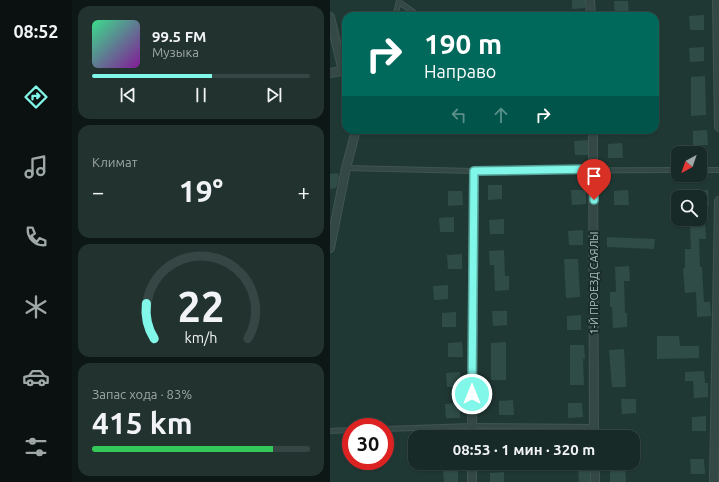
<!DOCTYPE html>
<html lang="ru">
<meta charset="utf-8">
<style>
:root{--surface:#182a27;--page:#21322f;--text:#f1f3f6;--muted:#9fa7a7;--line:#364644;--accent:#81f7ea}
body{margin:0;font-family:Ubuntu,sans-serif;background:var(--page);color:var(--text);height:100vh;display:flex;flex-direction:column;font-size:15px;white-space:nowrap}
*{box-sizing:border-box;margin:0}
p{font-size:13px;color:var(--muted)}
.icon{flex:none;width:22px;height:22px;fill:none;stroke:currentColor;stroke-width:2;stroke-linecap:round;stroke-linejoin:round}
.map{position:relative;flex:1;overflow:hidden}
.sheet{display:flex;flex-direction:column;gap:6px;padding:6px;background:#0d1715;width:258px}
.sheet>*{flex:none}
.guide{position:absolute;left:12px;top:12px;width:317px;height:122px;border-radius:12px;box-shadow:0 1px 3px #0004,0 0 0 1px var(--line);background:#00695c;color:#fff;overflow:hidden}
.needle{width:26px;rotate:220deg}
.tools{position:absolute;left:341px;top:146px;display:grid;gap:8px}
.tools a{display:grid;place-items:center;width:36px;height:36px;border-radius:8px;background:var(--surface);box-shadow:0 1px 3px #0004,0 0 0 1px var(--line);font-size:20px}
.speed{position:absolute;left:12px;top:418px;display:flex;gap:8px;font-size:20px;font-weight:700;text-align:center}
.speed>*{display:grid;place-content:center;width:52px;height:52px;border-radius:50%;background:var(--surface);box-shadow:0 1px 3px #0004,0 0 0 1px var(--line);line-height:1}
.speed .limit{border:6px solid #d22;background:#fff;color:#111}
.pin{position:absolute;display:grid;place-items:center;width:34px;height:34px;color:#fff;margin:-41px -17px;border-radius:50% 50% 50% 0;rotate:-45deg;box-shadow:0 0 4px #0007}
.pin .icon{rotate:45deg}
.me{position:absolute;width:44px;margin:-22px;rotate:0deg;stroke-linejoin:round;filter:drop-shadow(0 0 3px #0008)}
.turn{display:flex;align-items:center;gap:14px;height:84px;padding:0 16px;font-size:18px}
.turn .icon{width:52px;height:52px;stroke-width:2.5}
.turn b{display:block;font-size:28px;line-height:34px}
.lanes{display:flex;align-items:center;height:38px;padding:0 16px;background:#0003;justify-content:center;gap:20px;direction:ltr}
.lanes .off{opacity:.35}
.big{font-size:30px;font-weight:700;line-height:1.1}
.sheet .widget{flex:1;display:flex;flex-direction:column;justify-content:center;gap:6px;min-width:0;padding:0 14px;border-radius:12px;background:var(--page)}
.sheet .dial{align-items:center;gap:0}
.dial svg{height:104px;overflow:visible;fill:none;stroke:var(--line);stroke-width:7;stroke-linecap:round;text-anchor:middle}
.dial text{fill:var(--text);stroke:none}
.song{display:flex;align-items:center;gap:12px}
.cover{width:48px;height:48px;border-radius:6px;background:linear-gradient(135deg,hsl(150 70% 55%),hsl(290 70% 35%))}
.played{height:4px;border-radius:2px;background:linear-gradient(90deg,var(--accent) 55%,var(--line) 55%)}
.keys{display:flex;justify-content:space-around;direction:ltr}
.heat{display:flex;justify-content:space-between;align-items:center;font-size:22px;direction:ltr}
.charge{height:6px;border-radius:3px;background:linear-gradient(90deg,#34c759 83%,var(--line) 0)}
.trip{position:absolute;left:78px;top:430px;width:232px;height:40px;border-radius:12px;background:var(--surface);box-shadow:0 1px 3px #0004,0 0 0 1px var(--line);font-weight:700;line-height:40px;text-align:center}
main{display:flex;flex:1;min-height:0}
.tabs{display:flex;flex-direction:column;width:72px;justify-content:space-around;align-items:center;background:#0a1110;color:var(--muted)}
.tabs .icon{width:28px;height:28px}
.tabs .current{color:var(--accent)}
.tabs b{font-size:18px;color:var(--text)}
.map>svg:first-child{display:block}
</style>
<main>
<nav class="tabs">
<b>08:52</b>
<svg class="icon current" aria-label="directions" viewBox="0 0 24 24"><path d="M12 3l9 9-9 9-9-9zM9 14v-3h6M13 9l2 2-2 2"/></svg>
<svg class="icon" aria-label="music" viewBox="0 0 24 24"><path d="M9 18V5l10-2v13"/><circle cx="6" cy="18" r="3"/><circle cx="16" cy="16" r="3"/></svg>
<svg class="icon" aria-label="phone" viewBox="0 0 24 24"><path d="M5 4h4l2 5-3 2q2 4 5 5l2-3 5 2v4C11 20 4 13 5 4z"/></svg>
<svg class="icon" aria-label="climate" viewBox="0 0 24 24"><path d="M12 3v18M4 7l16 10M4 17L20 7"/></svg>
<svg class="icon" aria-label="car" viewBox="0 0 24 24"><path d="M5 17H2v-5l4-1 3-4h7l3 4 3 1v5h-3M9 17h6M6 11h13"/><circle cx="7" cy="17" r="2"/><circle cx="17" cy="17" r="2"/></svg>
<svg class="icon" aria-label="filters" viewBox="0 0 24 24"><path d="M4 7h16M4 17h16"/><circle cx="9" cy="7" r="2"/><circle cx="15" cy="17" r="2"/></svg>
</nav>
<section class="sheet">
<div class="widget">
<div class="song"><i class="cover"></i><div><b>99.5 FM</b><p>Музыка</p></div></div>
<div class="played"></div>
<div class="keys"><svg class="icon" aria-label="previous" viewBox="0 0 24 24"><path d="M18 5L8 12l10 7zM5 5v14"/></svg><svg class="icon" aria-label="pause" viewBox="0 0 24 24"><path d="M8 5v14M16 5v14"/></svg><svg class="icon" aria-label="next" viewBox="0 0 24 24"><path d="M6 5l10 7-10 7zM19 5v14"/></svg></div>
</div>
<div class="widget"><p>Климат</p>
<div class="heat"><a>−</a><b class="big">19°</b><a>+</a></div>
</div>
<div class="widget dial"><svg viewBox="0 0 100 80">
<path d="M14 69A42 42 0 1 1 86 69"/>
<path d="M14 69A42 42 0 0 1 8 42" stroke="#81f7ea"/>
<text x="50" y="56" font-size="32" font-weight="700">22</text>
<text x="50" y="72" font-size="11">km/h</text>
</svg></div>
<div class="widget"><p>Запас хода · 83%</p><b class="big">415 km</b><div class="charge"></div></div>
</section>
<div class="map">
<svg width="389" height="482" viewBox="0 0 389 482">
<rect width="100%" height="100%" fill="#203834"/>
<path fill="#2f4c47" d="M 242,0 L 255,0 L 255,8 L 242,9 Z
M 284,1 L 298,1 L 299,15 L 285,16 Z
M 374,15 L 374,30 L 360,30 L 359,16 Z
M 374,47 L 374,61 L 360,62 L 359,48 Z
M 375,76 L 376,115 L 361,116 L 361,77 Z
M 377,130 L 378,145 L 363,145 L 363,131 Z
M 258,140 L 258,155 L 245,155 L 244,141 Z
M 292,143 L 293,158 L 278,158 L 278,144 Z
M 8,173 L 9,177 L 6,188 L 0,189 L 0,174 Z
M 158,185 L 172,185 L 172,199 L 158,200 Z
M 241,190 L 256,190 L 256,204 L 242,205 Z
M 298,190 L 299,205 L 284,205 L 284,191 Z
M 378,190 L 379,205 L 370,205 L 370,197 L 364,197 L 364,191 Z
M 118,191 L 132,191 L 133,205 L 118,206 Z
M 124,217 L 124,232 L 110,232 L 109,218 Z
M 174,219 L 174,234 L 160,234 L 159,220 Z
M 375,224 L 376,239 L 369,239 L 370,267 L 372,267 L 374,302 L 380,302 L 381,316 L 367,317 L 366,292 L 355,293 L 353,268 L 355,268 L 355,249 L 361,249 L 360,225 Z
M 253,230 L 253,245 L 239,245 L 238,231 Z
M 277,237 L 325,239 L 324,249 L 277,247 Z
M 174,250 L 175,276 L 179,276 L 179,290 L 165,291 L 164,265 L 160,265 L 159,251 Z
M 132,254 L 132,269 L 118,269 L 117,255 Z
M 234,259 L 248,259 L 250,297 L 236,298 Z
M 299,266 L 300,281 L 294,281 L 295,313 L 297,313 L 297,327 L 283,328 L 282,307 L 280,307 L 280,292 L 286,292 L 285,267 Z
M 118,285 L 118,299 L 104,300 L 103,286 Z
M 162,311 L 177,311 L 177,325 L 163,326 Z
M 126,312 L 126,327 L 112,327 L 112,313 Z
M 251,315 L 251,330 L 237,330 L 237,316 Z
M 327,336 L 349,336 L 350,346 L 369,346 L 369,358 L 327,359 Z
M 132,342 L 133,357 L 118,357 L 118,343 Z
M 176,342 L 176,380 L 161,380 L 161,343 Z
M 240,345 L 254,345 L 255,359 L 253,359 L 254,385 L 240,385 Z
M 294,349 L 296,387 L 282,387 L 279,350 Z
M 374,371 L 375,383 L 378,383 L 378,397 L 364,398 L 363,381 L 355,381 L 355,372 Z
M 130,372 L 131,387 L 117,387 L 116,373 Z
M 291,399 L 306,399 L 306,413 L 292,414 Z
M 183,400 L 184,415 L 169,415 L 169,401 Z
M 130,403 L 130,418 L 116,418 L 115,404 Z
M 238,403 L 252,403 L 253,417 L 238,418 Z
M 376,416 L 376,431 L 362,431 L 362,417 Z
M 360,459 L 374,459 L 375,474 L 361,474 Z
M 280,463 L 295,463 L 296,482 L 280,482 Z
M 260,468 L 260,482 L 249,482 L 248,469 Z
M 113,471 L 128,471 L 128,482 L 114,482 Z
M 174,472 L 174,482 L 160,482 L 160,473 Z"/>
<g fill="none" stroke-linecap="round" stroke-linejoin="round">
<g stroke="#405552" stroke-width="6">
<path id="service" d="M 69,2 L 89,16
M 65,16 L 69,1
M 16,168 L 144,171 L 348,170
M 370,170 L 389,170
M 55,429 L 142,426 L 264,427
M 0,431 L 21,430"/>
</g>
<g stroke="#405552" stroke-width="10">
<path id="minor" d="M 260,0 L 261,16
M 387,0 L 389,127
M 0,17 L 13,71
M 0,73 L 16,70
M 263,130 L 264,437
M 0,248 L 16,168 L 26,130
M 142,437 L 144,171
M 265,463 L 265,482
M 142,482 L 142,463
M 384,482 L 389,201"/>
</g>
<use href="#service" stroke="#344845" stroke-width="4"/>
<use href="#minor" stroke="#344845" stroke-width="8"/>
</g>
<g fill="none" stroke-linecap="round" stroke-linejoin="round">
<g stroke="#54a198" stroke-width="10">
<path id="route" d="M 142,394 L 144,171 L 264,169 L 264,200"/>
</g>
<use href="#route" stroke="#81f7ea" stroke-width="7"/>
</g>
<g text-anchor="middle" stroke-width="4" stroke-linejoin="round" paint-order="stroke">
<g font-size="11" fill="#aec5c2" stroke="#1a2d2a">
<text transform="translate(264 283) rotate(-90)" y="4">1-Й ПРОЕЗД САЯЛЫ</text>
</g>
</g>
</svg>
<div class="tools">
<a><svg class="needle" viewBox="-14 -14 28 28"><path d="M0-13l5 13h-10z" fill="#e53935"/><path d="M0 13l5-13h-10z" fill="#9fa7a7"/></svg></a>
<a><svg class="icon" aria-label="search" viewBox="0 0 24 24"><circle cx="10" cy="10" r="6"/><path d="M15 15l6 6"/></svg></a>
</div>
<div class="speed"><div class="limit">30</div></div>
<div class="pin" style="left:264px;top:200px;background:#d93025"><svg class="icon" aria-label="arrive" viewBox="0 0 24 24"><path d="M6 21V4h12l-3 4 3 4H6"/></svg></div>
<svg class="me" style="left:142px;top:394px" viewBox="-20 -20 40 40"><circle r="17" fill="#81f7ea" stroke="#fff" stroke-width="3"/><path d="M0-11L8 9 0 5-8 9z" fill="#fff"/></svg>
<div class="trip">08:53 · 1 мин · 320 m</div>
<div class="guide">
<div class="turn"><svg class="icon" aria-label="right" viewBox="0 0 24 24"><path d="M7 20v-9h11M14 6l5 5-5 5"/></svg><div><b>190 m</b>Направо</div></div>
<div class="lanes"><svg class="icon off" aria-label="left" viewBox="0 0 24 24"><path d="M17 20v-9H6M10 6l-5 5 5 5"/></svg><svg class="icon off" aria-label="ahead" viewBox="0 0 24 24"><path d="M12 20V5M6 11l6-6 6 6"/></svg><svg class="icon" aria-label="right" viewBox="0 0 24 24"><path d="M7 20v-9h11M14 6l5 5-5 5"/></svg></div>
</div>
</div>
</main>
